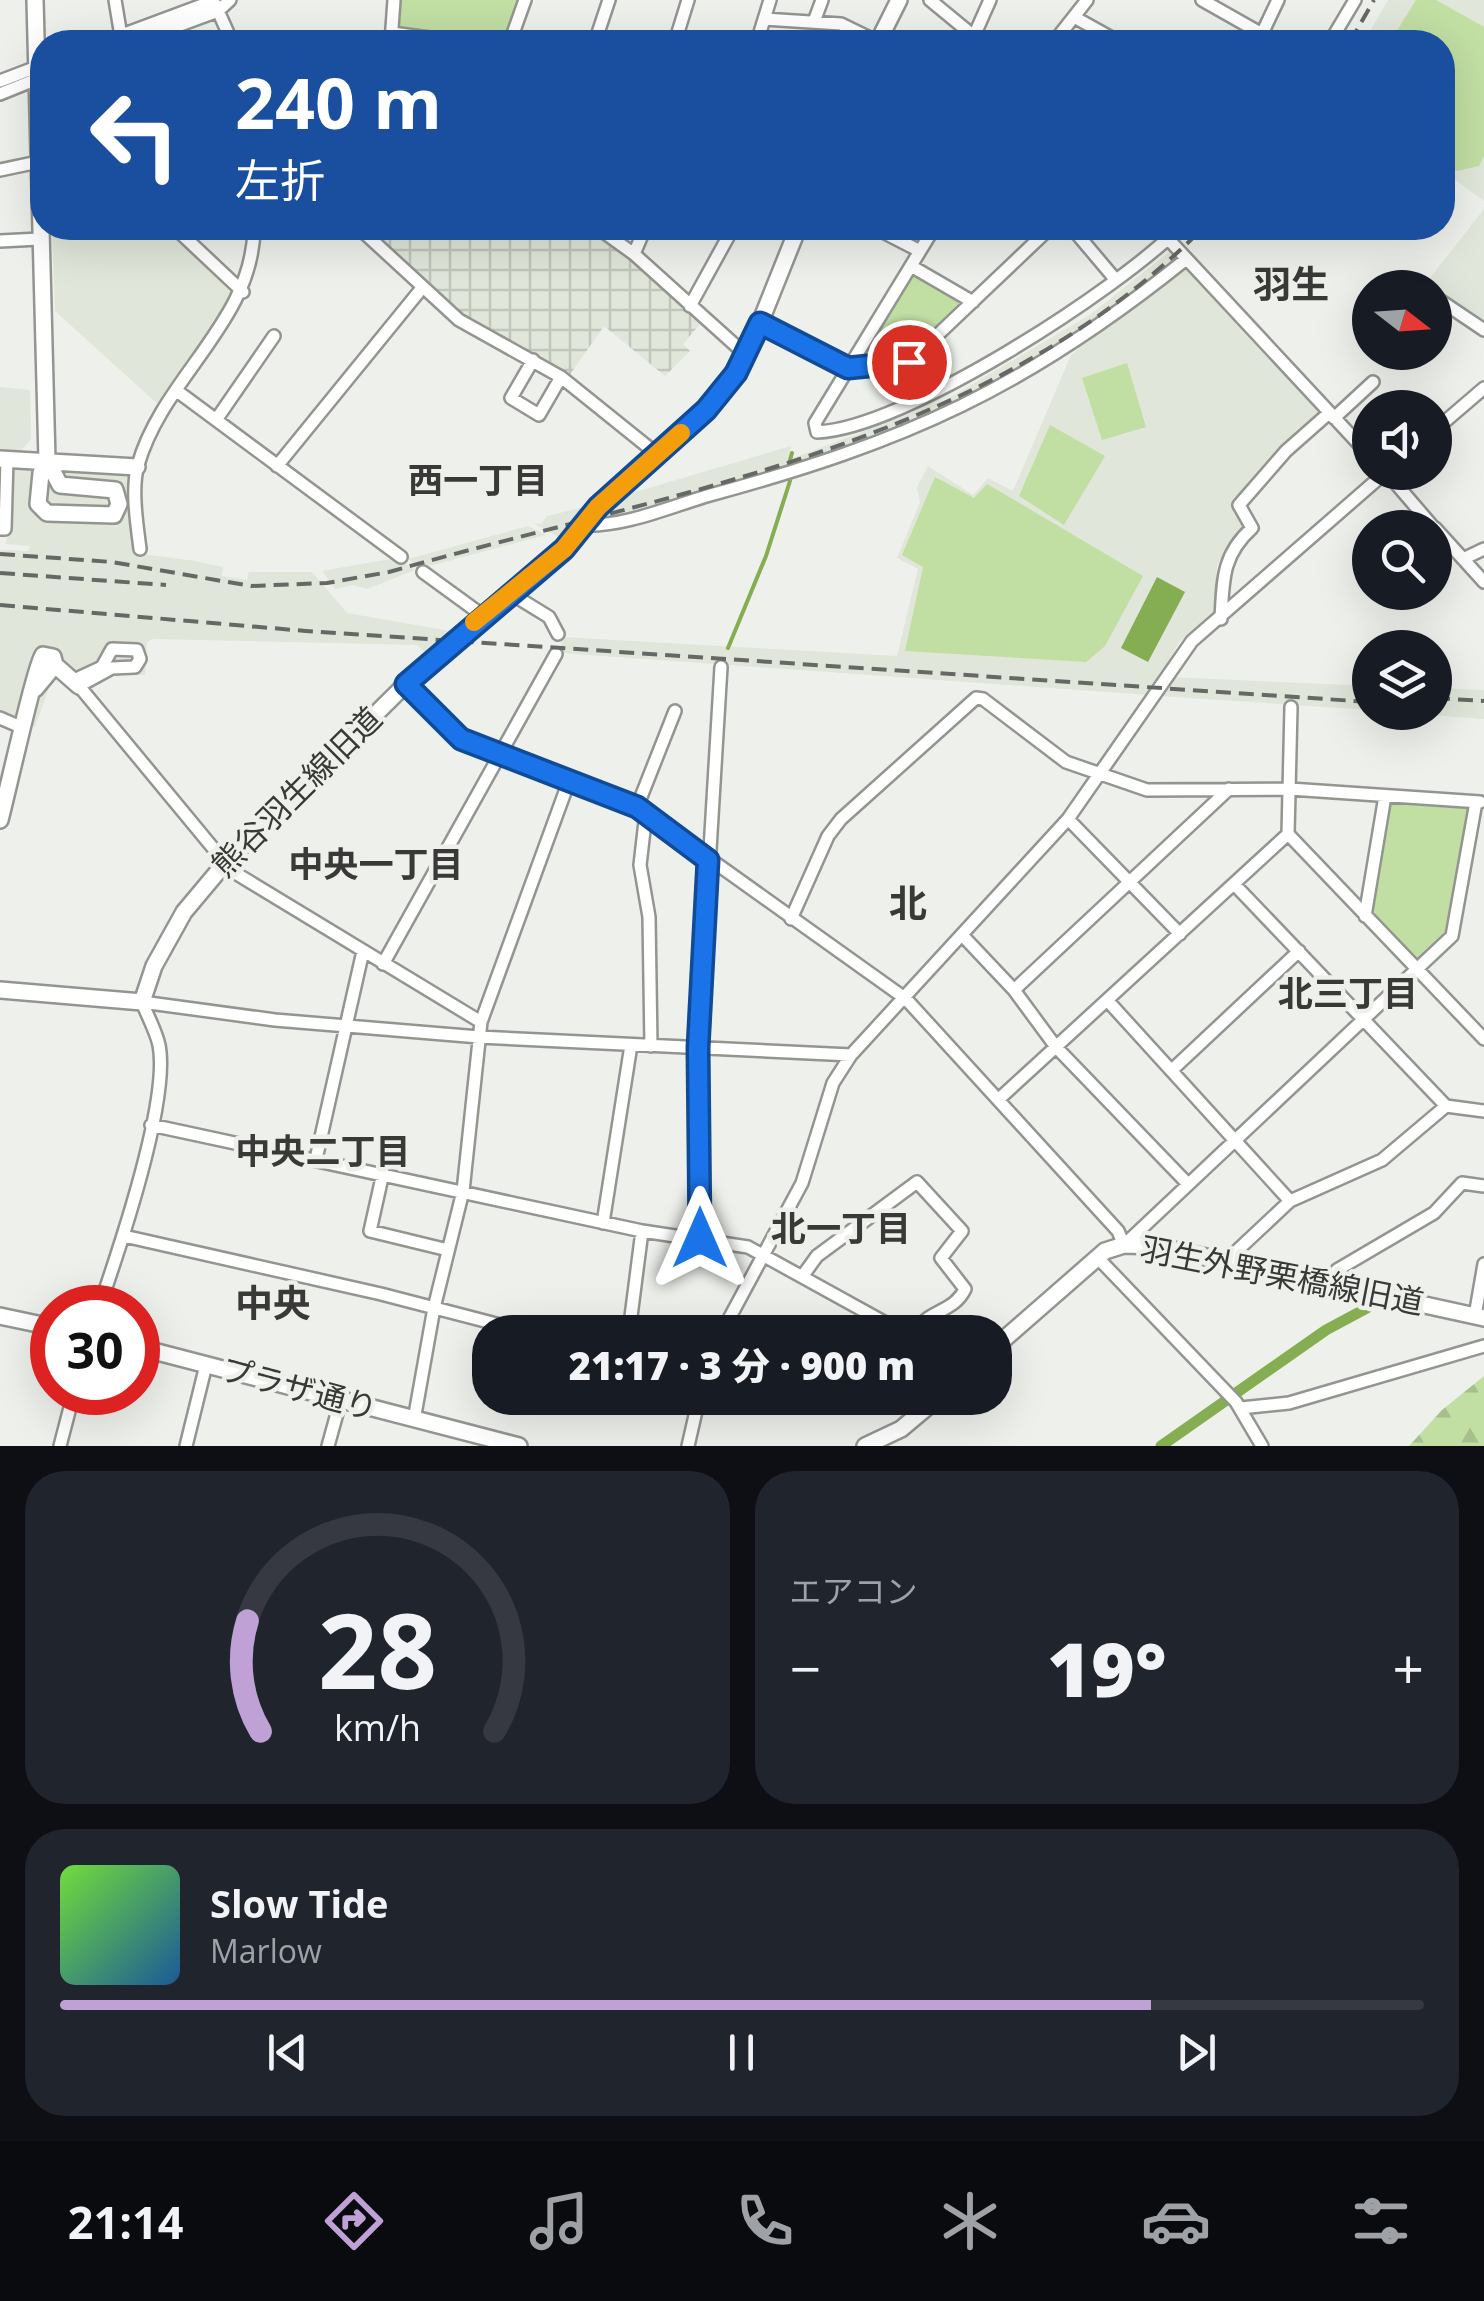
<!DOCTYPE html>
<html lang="ja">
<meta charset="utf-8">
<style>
:root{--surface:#171b24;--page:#20242c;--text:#f1f3f6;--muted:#9ea1a6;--line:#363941;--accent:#bfa1d6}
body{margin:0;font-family:"Open Sans","Noto Sans JP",sans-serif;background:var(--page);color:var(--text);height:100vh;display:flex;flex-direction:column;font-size:38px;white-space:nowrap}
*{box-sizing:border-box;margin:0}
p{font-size:32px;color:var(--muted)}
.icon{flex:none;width:55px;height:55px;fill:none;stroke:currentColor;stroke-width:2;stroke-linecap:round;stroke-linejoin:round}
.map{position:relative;height:1446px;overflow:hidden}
.panel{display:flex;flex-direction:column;gap:25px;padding:25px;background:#0d0f14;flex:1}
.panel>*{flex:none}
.guide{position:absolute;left:30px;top:30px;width:1425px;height:210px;border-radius:40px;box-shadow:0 10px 40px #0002;background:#1a4fa0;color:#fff;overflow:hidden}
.needle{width:65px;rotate:107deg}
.controls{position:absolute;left:1352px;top:270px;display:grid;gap:20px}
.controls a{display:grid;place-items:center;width:100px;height:100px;border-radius:50%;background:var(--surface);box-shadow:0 10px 40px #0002;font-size:50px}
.speed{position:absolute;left:30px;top:1285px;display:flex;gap:20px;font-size:50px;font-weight:700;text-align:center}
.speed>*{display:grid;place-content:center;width:130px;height:130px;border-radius:50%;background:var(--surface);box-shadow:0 10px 40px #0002;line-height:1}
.speed .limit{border:15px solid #d22;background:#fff;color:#111}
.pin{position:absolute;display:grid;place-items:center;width:85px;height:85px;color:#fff;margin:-42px;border:5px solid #fff;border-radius:50%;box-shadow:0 2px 10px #0007}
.me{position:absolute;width:110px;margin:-55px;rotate:0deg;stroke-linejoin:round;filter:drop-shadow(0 0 8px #0008)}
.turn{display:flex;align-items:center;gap:35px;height:210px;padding:0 40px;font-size:45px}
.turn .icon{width:130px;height:130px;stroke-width:2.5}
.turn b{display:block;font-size:70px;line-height:85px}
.big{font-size:75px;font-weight:800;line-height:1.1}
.panel .card{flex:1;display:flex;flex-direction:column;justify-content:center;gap:15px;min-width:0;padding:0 35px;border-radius:40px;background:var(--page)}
.panel .dial{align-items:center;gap:0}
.dial svg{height:260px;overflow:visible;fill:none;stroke:var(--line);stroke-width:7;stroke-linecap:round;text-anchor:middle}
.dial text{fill:var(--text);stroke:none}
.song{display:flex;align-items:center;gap:30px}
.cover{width:120px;height:120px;border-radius:15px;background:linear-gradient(135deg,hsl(100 70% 55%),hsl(210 70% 35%))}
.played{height:10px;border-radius:5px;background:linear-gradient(90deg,var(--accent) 80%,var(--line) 80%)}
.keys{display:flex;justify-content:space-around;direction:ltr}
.heat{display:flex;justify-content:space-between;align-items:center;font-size:55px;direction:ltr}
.panel .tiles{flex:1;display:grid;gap:25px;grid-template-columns:1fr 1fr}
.card:last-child{grid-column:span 2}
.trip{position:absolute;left:472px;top:1315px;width:540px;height:100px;border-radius:40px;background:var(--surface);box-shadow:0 10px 40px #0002;font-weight:800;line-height:100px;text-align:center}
.dock{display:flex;height:160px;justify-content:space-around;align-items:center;background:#090b0e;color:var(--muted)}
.dock .icon{width:70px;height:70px}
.dock .current{color:var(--accent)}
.dock b{font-size:45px;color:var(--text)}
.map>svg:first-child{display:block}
</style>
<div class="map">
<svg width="1484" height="1446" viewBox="0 0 1484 1446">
<defs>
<pattern id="industrial-grid" width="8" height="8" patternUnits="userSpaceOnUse" patternTransform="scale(2.5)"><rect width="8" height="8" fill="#e0e6d9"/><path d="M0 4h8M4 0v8" fill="none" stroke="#c1c6bb"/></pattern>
<pattern id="forest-firs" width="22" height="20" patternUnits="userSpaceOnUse" patternTransform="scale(2.5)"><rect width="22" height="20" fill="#c1dea3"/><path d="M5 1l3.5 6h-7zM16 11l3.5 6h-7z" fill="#a7bf8d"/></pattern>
</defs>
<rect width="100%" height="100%" fill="#eef1eb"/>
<path fill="#e0e6d9" d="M 1388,0 L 1484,0 L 1484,201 L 1443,171 L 1442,42 L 1364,42 Z
M 1484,209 L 1484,323 L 1426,283 Z
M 52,228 L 171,228 L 239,292 L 162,408 L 55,311 Z
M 1169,252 L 1177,260 L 1075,338 L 925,421 L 776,473 L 595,520 L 608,506 L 632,493 L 791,446 L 789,458 L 796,457 L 944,401 L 1091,314 Z
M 1178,269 L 1188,270 L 1322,414 L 1233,505 L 1247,528 L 1235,537 L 1217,565 L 1214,614 L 1180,641 L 1149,695 L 561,653 L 562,637 L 897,656 L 918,569 L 897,558 L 920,502 L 917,487 L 928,466 L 973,495 L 988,478 L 1013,491 L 1071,355 Z
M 0,387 L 30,390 L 31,439 L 20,452 L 0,452 Z
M 13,469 L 132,473 L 135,553 L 195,561 L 223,567 L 222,576 L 247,580 L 249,572 L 312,572 L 347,613 L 450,631 L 426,653 L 417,645 L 152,639 L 147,643 L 145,675 L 111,675 L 89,691 L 53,677 L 35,727 L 7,717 L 0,714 L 0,550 L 28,551 L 30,546 L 5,544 L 10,531 Z
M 592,505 L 564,540 L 533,523 L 541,524 L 547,516 Z
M 528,526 L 546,535 L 422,568 L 408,559 Z
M 396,558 L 415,570 L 367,589 L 353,585 L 335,589 L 322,571 Z
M 1169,677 L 1370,686 L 1370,710 L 1161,696 L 1158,693 Z
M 1435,688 L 1484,690 L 1484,719 L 1404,713 L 1435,712 Z"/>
<path fill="url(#industrial-grid)" d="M 367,228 L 594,228 L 633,255 L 700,324 L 683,344 L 690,351 L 665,376 L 604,326 L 569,376 L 465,316 Z"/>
<path fill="url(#forest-firs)" d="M 1484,1376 L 1484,1446 L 1409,1446 L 1442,1410 Z"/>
<path fill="#c1dea3" d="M 394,0 L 525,0 L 510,42 L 459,42 L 392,33 Z
M 1416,0 L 1436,0 L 1484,27 L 1484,157 L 1479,166 L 1457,171 L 1443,161 L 1442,42 L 1390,42 Z
M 912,272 L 966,302 L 907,359 L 855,363 Z
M 1127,363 L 1146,427 L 1102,440 L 1082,378 Z
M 1050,425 L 1105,456 L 1064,525 L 1019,496 Z
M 935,477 L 974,498 L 987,484 L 1143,576 L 1105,646 L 1086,662 L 905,651 L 923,567 L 902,555 Z
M 1388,799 L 1473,804 L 1449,933 L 1423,958 L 1416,958 L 1369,915 Z"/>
<path fill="#85ae52" d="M 1157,577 L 1185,592 L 1148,662 L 1121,648 Z"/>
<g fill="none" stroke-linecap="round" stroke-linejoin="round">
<path stroke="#85ae52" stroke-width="4" d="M 122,42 L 133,38
M 790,460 L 792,453
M 728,648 L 766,556 L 790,481"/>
<path stroke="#85ae52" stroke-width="11" d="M 1236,1393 L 1326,1330 L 1367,1308
M 1161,1446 L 1228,1399"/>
<g stroke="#939690" stroke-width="16">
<path id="street" d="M 115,0 L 121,36
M 930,0 L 981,42
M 1202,0 L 1262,34
M 215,4 L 232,42
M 1074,17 L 1119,42
M 764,19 L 841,24 L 878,42
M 815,19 L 822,0
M 392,33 L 459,42
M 974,36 L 990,0
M 103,42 L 213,1
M 134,42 L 218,11 L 230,0
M 391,42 L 394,0
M 510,42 L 525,0
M 595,42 L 609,0
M 675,42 L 688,0
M 757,42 L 770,0
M 1054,42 L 1087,0
M 1258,42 L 1278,0
M 1330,42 L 1355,0
M 0,81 L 42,65
M 0,94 L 42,77
M 0,170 L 38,162
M 175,228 L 243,292
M 359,228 L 459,320 L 561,377 L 658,455
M 598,228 L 634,254 L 745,354
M 875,228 L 920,251
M 934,228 L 815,423 L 817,432 C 904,429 1117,290 1179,228
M 1072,228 L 1115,279
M 1158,228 L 1370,456
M 0,241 L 39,239
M 634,254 L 645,228
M 911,266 L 973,302
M 1418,286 L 1420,288
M 1435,297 L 1484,330
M 690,306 L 733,228
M 760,323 L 848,368 L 909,362 L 1050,228
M 533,360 L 511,398 L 539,415 L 561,377
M 909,362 L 924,395
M 177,391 L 401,557
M 1334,418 L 1373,382
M 216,420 L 274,336
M 1435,430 L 1484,388
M 277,466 L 422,288
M 1386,472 L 1434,528
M 584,525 C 624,527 672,506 710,495 C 906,442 1026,388 1185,260
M 1435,528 L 1484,582
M 0,529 L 5,529 L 7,459
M 140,549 C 137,525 131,488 138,465 C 163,377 253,322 254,228
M 1463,559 L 1484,549
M 423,572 L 482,615
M 510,593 L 549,617 L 558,634
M 1221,619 C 1223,580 1222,555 1252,528 L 1239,505 L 1286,451 L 1329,413
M 74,680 L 102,667 L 112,649 L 137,650 L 140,659 L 135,667 L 112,668 L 79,686 L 232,871 L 481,1022
M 406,684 L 461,739 L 637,807 L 906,999 L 1118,1231 L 1124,1245 L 1452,936 L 1476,802
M 1291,707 L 1288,834 L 1484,1039
M 0,718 L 23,728
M 637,807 L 675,711
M 646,813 L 640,865 L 649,917 L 651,1046
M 1068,819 L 1180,934
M 1234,884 L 1446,1106
M 1365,916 L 1385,796
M 791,919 L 828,836 L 841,819 L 976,698 L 983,699 L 1066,762 L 1147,790 L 1290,789 L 1480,802
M 963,936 L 1014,990 L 1056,1047 L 1186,1182
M 383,964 L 556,654
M 1014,990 L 1229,789
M 1107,1000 L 1290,1201
M 1172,1070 L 1299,951
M 999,1099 L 1288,834
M 151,1125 L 642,1231 L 748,1247 L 902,1332
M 316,1159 L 363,951
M 383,1173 L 370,1231 L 448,1250
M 603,1223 L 631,1045
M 124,1236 L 381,1294 L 527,1332
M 700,1238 L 698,1049 L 721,667
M 1097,1257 L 1236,1402 L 1262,1446
M 1226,1261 L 1290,1201 L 1382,1160 L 1446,1106 L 1484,1111
M 804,1274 L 817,1256 L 917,1182 L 962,1231 L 941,1258 L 965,1289 C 954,1312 931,1309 913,1332
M 1330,1284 L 1337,1270 L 1434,1213 L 1462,1183 L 1484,1186
M 99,1308 C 119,1250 170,1101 159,1045 C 156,1031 147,1015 142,1002 L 275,1020 L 479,1037 L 851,1055
M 1475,1316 L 1484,1264
M 629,1332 L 642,1231
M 722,1332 L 802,1183 L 833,1083 L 851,1055 L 1068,819 L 1192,641 L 1386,472
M 1241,1408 L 1289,1403 L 1484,1346
M 414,1420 L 434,1308 L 463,1191 L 481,1022 L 569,781
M 60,1446 L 74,1392
M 186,1446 L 206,1365
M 328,1446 L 341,1399
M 688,1446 L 699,1398"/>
</g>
<g stroke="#939690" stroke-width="20">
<path id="secondary" d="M 35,0 L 47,460 L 41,473 L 38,504 L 47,513 L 114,515 L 119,504 L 115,490 L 60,485 L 47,460
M 878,42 L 899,0
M 0,459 L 137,467
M 55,665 L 79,686
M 0,820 C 6,798 36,663 43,655 L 53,657 L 55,665 L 35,689
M 0,990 L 142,1002 L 154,966 L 184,912 L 226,862 L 406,684 L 564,549 L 598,507 L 724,390 L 760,323 L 798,228
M 0,1316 L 52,1327
M 138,1347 L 519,1446
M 995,1347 L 1105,1251 L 1124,1245 L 1156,1246 L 1484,1318
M 865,1446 L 901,1429 L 938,1398"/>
</g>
<use href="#street" stroke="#fff" stroke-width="11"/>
<use href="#secondary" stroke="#fff" stroke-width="15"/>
<path stroke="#666865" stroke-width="4" stroke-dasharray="15 8" stroke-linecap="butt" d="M 1350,42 L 1374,0
M 0,554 L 112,562 L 251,586 L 327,583 L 389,572 C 673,491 985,447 1203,228
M 0,573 L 166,585
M 0,605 L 306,631 L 1370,702
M 1435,698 L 1484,701"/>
</g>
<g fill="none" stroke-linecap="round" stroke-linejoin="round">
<g stroke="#114b97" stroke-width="25">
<path id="route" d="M 700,1238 L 698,1048 L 708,860 L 637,807 L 461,739 L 406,684 L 564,549 L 598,507 L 706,410 L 736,373 L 760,323 L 848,368 L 909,362"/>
</g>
<use href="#route" stroke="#1a73e8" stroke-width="18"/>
<path stroke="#f59e0b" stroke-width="18" d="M 474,622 L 564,549 L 598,507 L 681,433"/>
</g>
<g text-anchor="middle" stroke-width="9" stroke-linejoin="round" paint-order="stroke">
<g font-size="32" fill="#393a38" stroke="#eef1eb">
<text transform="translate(297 792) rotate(-45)" y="11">熊谷羽生線旧道</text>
<text transform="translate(1282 1276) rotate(11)" y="11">羽生外野栗橋線旧道</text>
<text transform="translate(299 1389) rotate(15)" y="11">プラザ通り</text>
</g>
<g font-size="35" font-weight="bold" fill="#393a38" stroke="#eef1eb">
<text x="478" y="493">西一丁目</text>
<text x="376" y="877">中央一丁目</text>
<text x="1348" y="1006">北三丁目</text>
<text x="323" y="1164">中央二丁目</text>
<text x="841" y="1241">北一丁目</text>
</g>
<g font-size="38" font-weight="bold" fill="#393a38" stroke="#eef1eb">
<text x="1291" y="298">羽生</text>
<text x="908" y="917">北</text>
<text x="273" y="1317">中央</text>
</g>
</g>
</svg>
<div class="controls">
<a><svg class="needle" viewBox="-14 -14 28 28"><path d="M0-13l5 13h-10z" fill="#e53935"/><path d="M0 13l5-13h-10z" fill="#9ea1a6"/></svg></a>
<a><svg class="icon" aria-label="sound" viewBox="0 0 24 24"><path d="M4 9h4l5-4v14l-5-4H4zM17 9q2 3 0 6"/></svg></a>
<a><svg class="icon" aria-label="search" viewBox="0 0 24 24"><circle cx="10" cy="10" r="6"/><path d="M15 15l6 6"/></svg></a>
<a><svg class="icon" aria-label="layers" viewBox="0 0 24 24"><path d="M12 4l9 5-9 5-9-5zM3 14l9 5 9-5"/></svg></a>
</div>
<div class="speed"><div class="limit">30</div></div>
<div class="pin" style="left:909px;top:362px;background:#d93025"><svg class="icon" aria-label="arrive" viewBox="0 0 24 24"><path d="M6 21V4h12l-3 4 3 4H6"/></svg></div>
<svg class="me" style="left:700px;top:1238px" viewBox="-20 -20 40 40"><path d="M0-17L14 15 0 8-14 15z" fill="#1a73e8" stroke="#fff" stroke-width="4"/></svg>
<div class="trip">21:17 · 3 分 · 900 m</div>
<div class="guide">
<div class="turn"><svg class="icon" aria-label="left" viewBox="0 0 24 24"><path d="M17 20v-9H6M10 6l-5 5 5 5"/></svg><div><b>240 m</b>左折</div></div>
</div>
</div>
<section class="panel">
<div class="tiles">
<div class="card dial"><svg viewBox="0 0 100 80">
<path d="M14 69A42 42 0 1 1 86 69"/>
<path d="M14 69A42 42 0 0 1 10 35" stroke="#bfa1d6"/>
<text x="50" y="56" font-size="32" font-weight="700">28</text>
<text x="50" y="72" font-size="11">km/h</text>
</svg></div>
<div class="card"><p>エアコン</p>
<div class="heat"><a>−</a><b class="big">19°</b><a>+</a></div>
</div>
<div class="card">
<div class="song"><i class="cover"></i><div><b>Slow Tide</b><p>Marlow</p></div></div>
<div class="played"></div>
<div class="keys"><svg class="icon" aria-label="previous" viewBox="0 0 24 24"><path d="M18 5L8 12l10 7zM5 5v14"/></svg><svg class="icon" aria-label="pause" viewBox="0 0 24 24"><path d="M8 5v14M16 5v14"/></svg><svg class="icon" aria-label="next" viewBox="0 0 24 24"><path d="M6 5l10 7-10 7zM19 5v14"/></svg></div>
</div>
</div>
</section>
<nav class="dock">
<b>21:14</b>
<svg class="icon current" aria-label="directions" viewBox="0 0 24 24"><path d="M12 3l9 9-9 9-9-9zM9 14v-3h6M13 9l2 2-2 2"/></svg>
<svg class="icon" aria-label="music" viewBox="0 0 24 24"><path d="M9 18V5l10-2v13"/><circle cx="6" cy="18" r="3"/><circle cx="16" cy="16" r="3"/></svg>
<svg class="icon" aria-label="phone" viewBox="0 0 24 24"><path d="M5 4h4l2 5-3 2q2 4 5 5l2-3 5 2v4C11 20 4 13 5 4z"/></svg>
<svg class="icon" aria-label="climate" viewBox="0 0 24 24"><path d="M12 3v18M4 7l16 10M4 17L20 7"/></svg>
<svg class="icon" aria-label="car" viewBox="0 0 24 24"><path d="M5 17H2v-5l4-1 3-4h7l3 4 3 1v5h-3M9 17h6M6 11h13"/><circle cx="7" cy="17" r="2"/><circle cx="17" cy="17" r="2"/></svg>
<svg class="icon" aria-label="filters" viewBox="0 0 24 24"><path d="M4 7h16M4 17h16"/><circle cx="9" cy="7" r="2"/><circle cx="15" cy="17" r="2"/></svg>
</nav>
